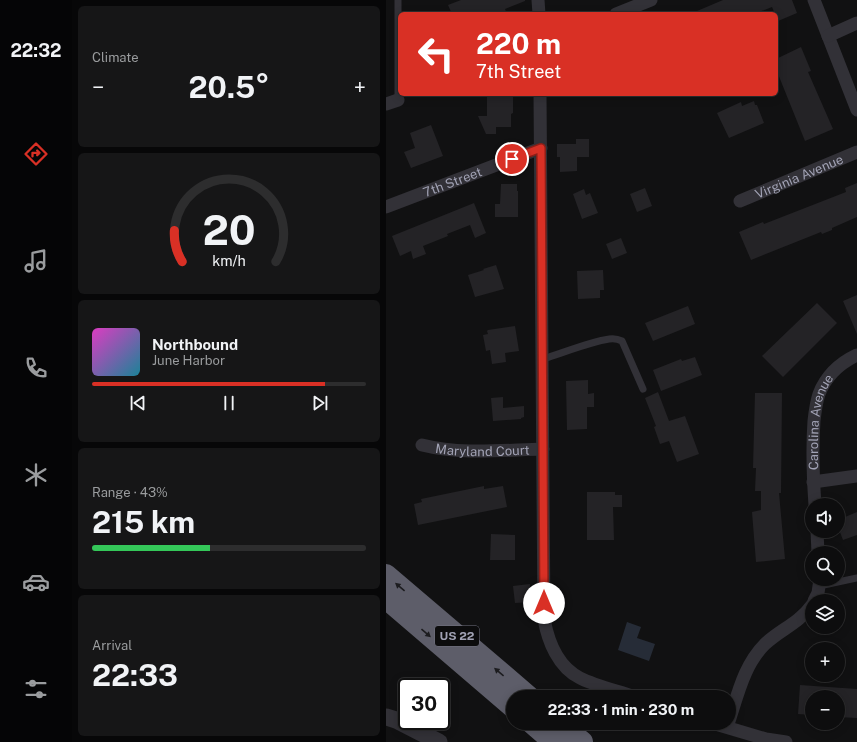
<!DOCTYPE html>
<meta charset="utf-8">
<style>
:root{--surface:#0d0d0e;--page:#161617;--text:#f1f3f6;--muted:#9a9c9e;--line:#2d2d2e;--accent:#d93025}
body{margin:0;font-family:"Public Sans",sans-serif;background:var(--page);color:var(--text);height:100vh;display:flex;flex-direction:column;font-size:15px;white-space:nowrap}
*{box-sizing:border-box;margin:0}
p{font-size:13px;color:var(--muted)}
.icon{flex:none;width:22px;height:22px;fill:none;stroke:currentColor;stroke-width:2;stroke-linecap:round;stroke-linejoin:round}
.map{position:relative;flex:1;overflow:hidden}
.side{display:flex;flex-direction:column;gap:6px;padding:6px;background:#070708;width:314px}
.side>*{flex:none}
.banner{position:absolute;left:12px;top:12px;width:380px;height:84px;border-radius:6px;box-shadow:0 2px 10px #0003,0 0 0 1px var(--line);background:#d93025;color:#fff;overflow:hidden}
.buttons{position:absolute;left:419px;top:498px;display:grid;gap:8px}
.buttons a{display:grid;place-items:center;width:40px;height:40px;border-radius:50%;background:var(--surface);box-shadow:0 2px 10px #0003,0 0 0 1px var(--line);font-size:20px}
.speed{position:absolute;left:12px;top:678px;display:flex;gap:8px;font-size:20px;font-weight:700;text-align:center}
.speed>*{display:grid;place-content:center;width:52px;height:52px;border-radius:50%;background:var(--surface);box-shadow:0 2px 10px #0003,0 0 0 1px var(--line);line-height:1}
.speed .limit{border:2px solid #111;border-radius:6px;background:#fff;color:#111}
.pin{position:absolute;display:grid;place-items:center;width:34px;height:34px;color:#fff;margin:-17px;border:2px solid #fff;border-radius:50%;box-shadow:0 1px 4px #0007}
.me{position:absolute;width:44px;margin:-22px;rotate:0deg;stroke-linejoin:round;filter:drop-shadow(0 0 3px #0008)}
.turn{display:flex;align-items:center;gap:14px;height:84px;padding:0 12px;font-size:18px}
.turn .icon{width:52px;height:52px;stroke-width:2.5}
.turn b{display:block;font-size:28px;line-height:34px}
.big{font-size:30px;font-weight:700;line-height:1.1}
.side .widget{flex:1;display:flex;flex-direction:column;justify-content:center;gap:6px;min-width:0;padding:0 14px;border-radius:6px;background:var(--page)}
.side .dial{align-items:center;gap:0}
.dial svg{height:104px;overflow:visible;fill:none;stroke:var(--line);stroke-width:7;stroke-linecap:round;text-anchor:middle}
.dial text{fill:var(--text);stroke:none}
.song{display:flex;align-items:center;gap:12px}
.cover{width:48px;height:48px;border-radius:6px;background:linear-gradient(135deg,hsl(310 70% 55%),hsl(190 70% 35%))}
.played{height:4px;border-radius:2px;background:linear-gradient(90deg,var(--accent) 85%,var(--line) 85%)}
.keys{display:flex;justify-content:space-around;direction:ltr}
.heat{display:flex;justify-content:space-between;align-items:center;font-size:22px;direction:ltr}
.charge{height:6px;border-radius:3px;background:linear-gradient(90deg,#34c759 43%,var(--line) 0)}
.trip{position:absolute;left:120px;top:690px;width:230px;height:40px;border-radius:20px;background:var(--surface);box-shadow:0 2px 10px #0003,0 0 0 1px var(--line);font-weight:700;line-height:40px;text-align:center}
main{display:flex;flex:1;min-height:0}
.menu{display:flex;flex-direction:column;width:72px;justify-content:space-around;align-items:center;background:#050506;color:var(--muted)}
.menu .icon{width:28px;height:28px}
.menu .active{color:var(--accent)}
.menu b{font-size:18px;color:var(--text)}
.map>svg:first-child{display:block}
</style>
<main>
<nav class="menu">
<b>22:32</b>
<svg class="icon active" aria-label="directions" viewBox="0 0 24 24"><path d="M12 3l9 9-9 9-9-9zM9 14v-3h6M13 9l2 2-2 2"/></svg>
<svg class="icon" aria-label="music" viewBox="0 0 24 24"><path d="M9 18V5l10-2v13"/><circle cx="6" cy="18" r="3"/><circle cx="16" cy="16" r="3"/></svg>
<svg class="icon" aria-label="phone" viewBox="0 0 24 24"><path d="M5 4h4l2 5-3 2q2 4 5 5l2-3 5 2v4C11 20 4 13 5 4z"/></svg>
<svg class="icon" aria-label="climate" viewBox="0 0 24 24"><path d="M12 3v18M4 7l16 10M4 17L20 7"/></svg>
<svg class="icon" aria-label="car" viewBox="0 0 24 24"><path d="M5 17H2v-5l4-1 3-4h7l3 4 3 1v5h-3M9 17h6M6 11h13"/><circle cx="7" cy="17" r="2"/><circle cx="17" cy="17" r="2"/></svg>
<svg class="icon" aria-label="filters" viewBox="0 0 24 24"><path d="M4 7h16M4 17h16"/><circle cx="9" cy="7" r="2"/><circle cx="15" cy="17" r="2"/></svg>
</nav>
<section class="side">
<div class="widget"><p>Climate</p>
<div class="heat"><a>−</a><b class="big">20.5°</b><a>+</a></div>
</div>
<div class="widget dial"><svg viewBox="0 0 100 80">
<path d="M14 69A42 42 0 1 1 86 69"/>
<path d="M14 69A42 42 0 0 1 8 45" stroke="#d93025"/>
<text x="50" y="56" font-size="32" font-weight="700">20</text>
<text x="50" y="72" font-size="11">km/h</text>
</svg></div>
<div class="widget">
<div class="song"><i class="cover"></i><div><b>Northbound</b><p>June Harbor</p></div></div>
<div class="played"></div>
<div class="keys"><svg class="icon" aria-label="previous" viewBox="0 0 24 24"><path d="M18 5L8 12l10 7zM5 5v14"/></svg><svg class="icon" aria-label="pause" viewBox="0 0 24 24"><path d="M8 5v14M16 5v14"/></svg><svg class="icon" aria-label="next" viewBox="0 0 24 24"><path d="M6 5l10 7-10 7zM19 5v14"/></svg></div>
</div>
<div class="widget"><p>Range · 43%</p><b class="big">215 km</b><div class="charge"></div></div>
<div class="widget"><p>Arrival</p><b class="big">22:33</b></div>
</section>
<div class="map">
<svg width="471" height="742" viewBox="0 0 471 742">
<rect width="100%" height="100%" fill="#111112"/>
<path fill="#262c37" d="M 241,622 L 255,627 L 251,638 L 269,644 L 263,661 L 232,650 Z"/>
<path fill="#242326" d="M 75,0 L 139,0 L 139,1 L 119,9 L 121,14 L 66,14 L 62,5 Z
M 337,0 L 406,0 L 411,13 L 392,21 L 386,7 L 368,14 L 304,14 Z
M 415,47 L 425,71 L 422,72 L 447,129 L 419,141 L 390,69 L 390,59 Z
M 101,94 L 127,94 L 127,113 L 125,114 L 125,127 L 110,127 L 110,134 L 100,134 L 92,116 L 101,116 Z
M 368,101 L 369,105 L 371,105 L 378,123 L 343,138 L 331,113 L 355,102 L 356,106 Z
M 45,125 L 57,156 L 25,168 L 18,152 L 29,148 L 24,133 Z
M 190,139 L 203,139 L 203,157 L 191,157 L 191,171 L 174,172 L 174,157 L 171,157 L 171,144 L 190,144 Z
M 471,183 L 471,217 L 446,228 L 446,230 L 436,234 L 435,232 L 365,260 L 353,232 L 377,222 L 378,224 L 460,192 L 459,188 Z
M 115,184 L 131,184 L 131,191 L 132,191 L 132,217 L 109,217 L 109,204 L 114,204 Z
M 259,188 L 266,206 L 251,212 L 244,194 Z
M 198,189 L 200,195 L 204,193 L 212,213 L 196,219 L 187,194 Z
M 88,203 L 100,233 L 89,238 L 84,225 L 61,234 L 62,236 L 37,246 L 40,254 L 27,259 L 25,251 L 14,256 L 6,236 Z
M 235,238 L 241,253 L 226,259 L 220,244 Z
M 110,265 L 118,289 L 89,297 L 82,275 L 98,270 L 97,269 Z
M 217,270 L 218,290 L 214,290 L 214,298 L 192,299 L 191,271 Z
M 471,295 L 471,334 L 457,301 Z
M 431,303 L 451,323 L 397,377 L 376,356 Z
M 302,306 L 309,324 L 267,341 L 259,323 Z
M 129,326 L 133,351 L 119,353 L 120,362 L 106,364 L 104,350 L 100,351 L 97,335 L 102,334 L 101,331 L 102,330 Z
M 309,357 L 316,375 L 275,391 L 267,370 L 295,359 L 296,361 Z
M 202,380 L 202,394 L 208,393 L 208,407 L 201,407 L 201,429 L 181,430 L 180,381 Z
M 272,392 L 283,421 L 299,416 L 313,454 L 291,462 L 283,441 L 274,444 L 268,427 L 270,426 L 259,398 Z
M 369,393 L 396,393 L 395,493 L 393,493 L 399,559 L 370,562 L 366,512 L 375,510 L 375,491 L 369,491 L 370,468 L 367,468 Z
M 117,397 L 117,408 L 138,406 L 138,417 L 135,418 L 135,419 L 107,421 L 105,398 Z
M 98,486 L 98,489 L 117,486 L 121,507 L 32,525 L 28,504 L 36,502 L 35,499 Z
M 201,492 L 229,492 L 229,495 L 236,495 L 236,507 L 227,507 L 228,540 L 201,540 Z
M 471,512 L 471,535 L 457,540 L 452,527 L 452,520 Z
M 105,534 L 129,535 L 129,560 L 104,560 Z
M 144,584 L 146,602 L 129,603 L 127,586 Z
M 414,685 L 471,689 L 471,718 L 452,717 L 452,697 L 426,697 L 426,715 L 412,714 Z"/>
<g fill="none" stroke-linecap="round" stroke-linejoin="round">
<path stroke="#323137" stroke-width="7" d="M 12,0 L 12,100
M 157,359 C 177,353 203,342 223,339 C 228,338 232,339 236,341 L 257,389
M 433,586 L 471,578"/>
<g stroke="#323137" stroke-width="13">
<path d="M 152,0 L 153,14"/>
<path d="M 428,0 L 471,110"/>
<path d="M 230,14 L 265,0"/>
<path d="M 442,36 L 471,23"/>
<path d="M 154,94 L 158,619 C 162,641 172,667 194,678 C 210,686 232,691 249,697"/>
<path d="M 0,104 L 12,100"/>
<path id="s1" d="M 354,201 L 471,152"/>
<path id="s2" d="M 0,207 L 155,148"/>
<path id="s3" d="M 36,445 C 76,455 117,450 157,449"/>
<path d="M 427,482 L 471,476"/>
<path id="s4" d="M 429,505 C 427,477 426,449 428,421 C 429,412 430,403 433,394 C 440,376 454,363 471,355"/>
<path d="M 431,531 L 432,553"/>
<path d="M 428,601 L 432,593 L 434,579"/>
<path d="M 343,721 C 352,694 358,665 379,644 C 395,629 412,624 426,605"/>
<path d="M 326,723 L 380,739 L 400,742"/>
</g>
<path stroke="#323137" stroke-width="17" d="M 0,717 L 10,720 L 53,742"/>
<path stroke="#5d5d69" stroke-width="22" d="M 0,575 L 143,697
M 0,598 L 127,707
M 146,723 L 168,742
M 173,723 L 196,742"/>
</g>
<defs><path id="oneway-solid" d="M-6-.8H1V-3.2L6.5 0L1 3.2V.8H-6Z"/></defs>
<g fill="#1c1c1f">
<use href="#oneway-solid" transform="translate(14 587) rotate(-140)"/>
<use href="#oneway-solid" transform="translate(40 633) rotate(41)"/>
<use href="#oneway-solid" transform="translate(113 672) rotate(-140)"/>
</g>
<g fill="none" stroke-linecap="round" stroke-linejoin="round">
<g stroke="#8d1f18" stroke-width="10">
<path id="route" d="M 126,159 L 155,148 L 158,603"/>
</g>
<use href="#route" stroke="#d93025" stroke-width="7"/>
</g>
<g text-anchor="middle" stroke-width="4" stroke-linejoin="round" paint-order="stroke">
<rect fill="#0c0c0d" stroke="#747582" stroke-width="1" x="49" y="626" width="44" height="20" rx="3"/>
<g font-size="12" font-weight="bold" fill="#a1a2b4">
<text x="71" y="640">US 22</text>
</g>
<g font-size="13" fill="#a1a2b4" stroke="#0c0c0d">
<text dy="5" stroke="none"><textPath href="#s1" startOffset="64">Virginia Avenue</textPath></text>
<text dy="5" stroke="none"><textPath href="#s2" startOffset="71">7th Street</textPath></text>
<text dy="5" stroke="none"><textPath href="#s4" startOffset="84">Carolina Avenue</textPath></text>
<text dy="5" stroke="none"><textPath href="#s3" startOffset="61">Maryland Court</textPath></text>
</g>
</g>
</svg>
<div class="buttons">
<a><svg class="icon" aria-label="sound" viewBox="0 0 24 24"><path d="M4 9h4l5-4v14l-5-4H4zM17 9q2 3 0 6"/></svg></a>
<a><svg class="icon" aria-label="search" viewBox="0 0 24 24"><circle cx="10" cy="10" r="6"/><path d="M15 15l6 6"/></svg></a>
<a><svg class="icon" aria-label="layers" viewBox="0 0 24 24"><path d="M12 4l9 5-9 5-9-5zM3 14l9 5 9-5"/></svg></a>
<a>+</a>
<a>−</a>
</div>
<div class="speed"><div class="limit">30</div></div>
<div class="pin" style="left:126px;top:159px;background:#d93025"><svg class="icon" aria-label="arrive" viewBox="0 0 24 24"><path d="M6 21V4h12l-3 4 3 4H6"/></svg></div>
<svg class="me" style="left:158px;top:603px" viewBox="-20 -20 40 40"><circle r="19" fill="#fff"/><path d="M0-13L10 11 0 6-10 11z" fill="#d93025"/></svg>
<div class="trip">22:33 · 1 min · 230 m</div>
<div class="banner">
<div class="turn"><svg class="icon" aria-label="left" viewBox="0 0 24 24"><path d="M17 20v-9H6M10 6l-5 5 5 5"/></svg><div><b>220 m</b>7th Street</div></div>
</div>
</div>
</main>
